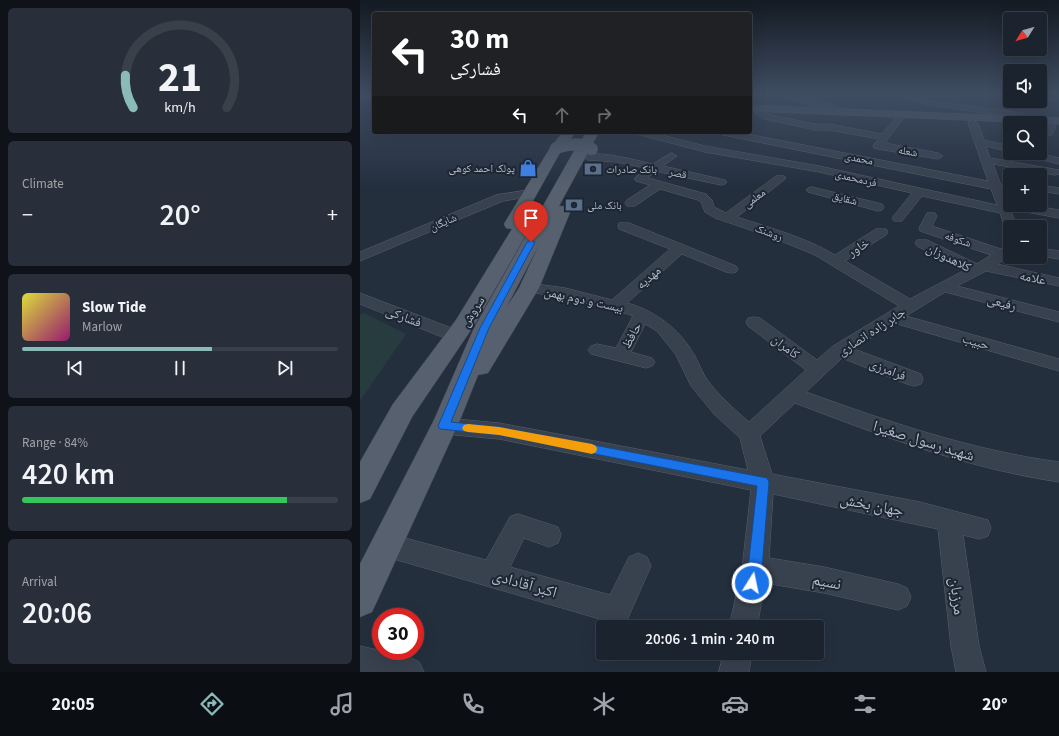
<!DOCTYPE html>
<meta charset="utf-8">
<style>
:root{--surface:#1b232e;--page:#282f3a;--text:#f1f3f6;--muted:#a0a4aa;--line:#39404a;--accent:#8bbbb9}
body{margin:0;font-family:"Source Sans 3","Noto Naskh Arabic",sans-serif;background:var(--page);color:var(--text);height:100vh;display:flex;flex-direction:column;font-size:15px;white-space:nowrap}
*{box-sizing:border-box;margin:0}
p{font-size:13px;color:var(--muted)}
.icon{flex:none;width:22px;height:22px;fill:none;stroke:currentColor;stroke-width:2;stroke-linecap:round;stroke-linejoin:round}
.map{position:relative;flex:1;overflow:hidden}
.panel{display:flex;flex-direction:column;gap:8px;padding:8px;background:#0f1319;width:360px}
.panel>*{flex:none}
.hud{position:absolute;left:12px;top:12px;width:380px;height:122px;border-radius:4px;box-shadow:0 4px 16px #0002,0 0 0 1px var(--line);background:#202124;color:#fff;overflow:hidden}
.needle{width:26px;rotate:233deg}
.fabs{position:absolute;left:643px;top:12px;display:grid;gap:8px}
.fabs a{display:grid;place-items:center;width:44px;height:44px;border-radius:4px;background:var(--surface);box-shadow:0 4px 16px #0002,0 0 0 1px var(--line);font-size:20px}
.speed{position:absolute;left:12px;top:608px;display:flex;gap:8px;font-size:20px;font-weight:700;text-align:center}
.speed>*{display:grid;place-content:center;width:52px;height:52px;border-radius:50%;background:var(--surface);box-shadow:0 4px 16px #0002,0 0 0 1px var(--line);line-height:1}
.speed .limit{border:6px solid #d22;background:#fff;color:#111}
.pin{position:absolute;display:grid;place-items:center;width:34px;height:34px;color:#fff;margin:-41px -17px;border-radius:50% 50% 50% 0;rotate:-45deg;box-shadow:0 0 4px #0007}
.pin .icon{rotate:45deg}
.me{position:absolute;width:44px;margin:-22px;rotate:10deg;stroke-linejoin:round;filter:drop-shadow(0 0 3px #0008)}
.turn{display:flex;align-items:center;gap:14px;height:84px;padding:0 12px;font-size:18px}
.turn .icon{width:52px;height:52px;stroke-width:2.5}
.turn b{display:block;font-size:28px;line-height:34px}
.lanes{display:flex;align-items:center;height:38px;padding:0 12px;background:#0003;justify-content:center;gap:20px;direction:ltr}
.lanes .off{opacity:.35}
.big{font-size:30px;font-weight:600;line-height:1.1}
.panel .card{flex:1;display:flex;flex-direction:column;justify-content:center;gap:6px;min-width:0;padding:0 14px;border-radius:6px;background:var(--page)}
.panel .dial{align-items:center;gap:0}
.dial svg{height:104px;overflow:visible;fill:none;stroke:var(--line);stroke-width:7;stroke-linecap:round;text-anchor:middle}
.dial text{fill:var(--text);stroke:none}
.song{display:flex;align-items:center;gap:12px}
.cover{width:48px;height:48px;border-radius:6px;background:linear-gradient(135deg,hsl(60 70% 55%),hsl(320 70% 35%))}
.played{height:4px;border-radius:2px;background:linear-gradient(90deg,var(--accent) 60%,var(--line) 60%)}
.keys{display:flex;justify-content:space-around;direction:ltr}
.heat{display:flex;justify-content:space-between;align-items:center;font-size:22px;direction:ltr}
.charge{height:6px;border-radius:3px;background:linear-gradient(90deg,#34c759 84%,var(--line) 0)}
.trip{position:absolute;left:236px;top:620px;width:228px;height:40px;border-radius:4px;background:var(--surface);box-shadow:0 4px 16px #0002,0 0 0 1px var(--line);font-weight:600;line-height:40px;text-align:center}
.tabs{display:flex;height:64px;justify-content:space-around;align-items:center;background:#0b0e12;color:var(--muted)}
.tabs .icon{width:28px;height:28px}
.tabs .current{color:var(--accent)}
.tabs b{font-size:18px;color:var(--text)}
main{display:flex;flex:1;min-height:0}
.map>svg:first-child{display:block}
</style>
<main>
<section class="panel">
<div class="card dial"><svg viewBox="0 0 100 80">
<path d="M14 69A42 42 0 1 1 86 69"/>
<path d="M14 69A42 42 0 0 1 8 44" stroke="#8bbbb9"/>
<text x="50" y="56" font-size="32" font-weight="700">21</text>
<text x="50" y="72" font-size="11">km/h</text>
</svg></div>
<div class="card"><p>Climate</p>
<div class="heat"><a>−</a><b class="big">20°</b><a>+</a></div>
</div>
<div class="card">
<div class="song"><i class="cover"></i><div><b>Slow Tide</b><p>Marlow</p></div></div>
<div class="played"></div>
<div class="keys"><svg class="icon" aria-label="previous" viewBox="0 0 24 24"><path d="M18 5L8 12l10 7zM5 5v14"/></svg><svg class="icon" aria-label="pause" viewBox="0 0 24 24"><path d="M8 5v14M16 5v14"/></svg><svg class="icon" aria-label="next" viewBox="0 0 24 24"><path d="M6 5l10 7-10 7zM19 5v14"/></svg></div>
</div>
<div class="card"><p>Range · 84%</p><b class="big">420 km</b><div class="charge"></div></div>
<div class="card"><p>Arrival</p><b class="big">20:06</b></div>
</section>
<div class="map">
<svg width="699" height="672" viewBox="0 0 699 672">
<rect width="100%" height="100%" fill="#242f3e"/>
<path fill="#263c3f" d="M 4,313 L 46,334 L 0,401 L 0,315 Z"/>
<g fill="none" stroke-linecap="round" stroke-linejoin="round">
<g stroke="#565f6c" stroke-width="1">
<path id="street" d="M 390,93 L 405,93 L 390,97 Z
M 409,93 C 436,93 463,102 488,110 L 489,112 L 485,115 Z
M 508,93 L 500,96 L 496,94 L 496,93 Z
M 526,93 L 541,93 L 565,100 L 662,113 L 666,116 L 662,119 L 565,104 Z
M 680,96 L 696,98 L 697,100 L 693,102 L 680,100 Z
M 399,110 L 411,115 L 455,124 L 469,124 L 522,134 L 536,117 L 539,116 L 543,119 L 525,143 L 578,153 L 583,156 L 578,159 L 518,149 L 514,148 L 513,145 L 519,139 L 469,130 L 455,130 L 405,119 L 395,113 Z
M 613,120 L 618,123 L 624,140 L 650,146 L 650,152 L 626,146 L 630,158 L 699,170 L 699,174 L 695,175 L 633,164 L 647,201 L 650,202 L 650,205 L 669,205 L 699,210 L 699,218 L 650,209 L 657,227 L 650,227 L 650,231 L 646,230 L 640,213 L 562,196 L 542,221 L 534,221 L 532,218 L 552,193 L 459,172 L 345,152 L 276,134 L 274,132 L 290,132 L 345,146 L 459,166 L 637,205 L 631,189 L 363,135 L 358,132 L 377,132 L 628,181 L 608,123 Z
M 691,123 L 696,126 L 692,135 L 686,135 L 684,133 L 686,126 Z
M 312,153 L 317,156 L 303,166 L 365,180 L 367,182 L 365,184 L 361,185 L 295,171 L 288,178 L 346,194 L 352,200 L 354,207 L 366,213 L 416,176 L 424,176 L 426,178 L 424,180 L 377,217 C 410,228 445,237 475,255 L 516,229 L 526,229 L 528,232 L 526,235 L 485,261 L 550,299 L 605,270 L 557,246 L 555,243 L 557,240 L 567,240 L 617,264 L 631,255 L 560,231 L 559,228 L 567,213 L 575,213 L 577,216 L 572,226 L 641,249 L 650,245 L 650,256 L 637,264 L 699,278 L 699,286 L 626,271 L 597,286 L 699,312 L 699,322 L 585,292 L 546,316 L 699,359 L 699,371 L 534,323 L 494,349 L 561,374 L 563,379 L 561,384 L 554,386 L 547,384 L 482,358 L 446,392 C 529,422 611,450 699,462 L 699,482 C 607,468 521,436 435,403 L 400,436 L 412,474 L 560,502 L 628,520 L 631,528 L 628,536 L 619,539 L 603,535 L 619,646 L 626,672 L 596,672 L 591,646 L 578,529 L 413,494 L 409,558 L 464,567 L 538,584 L 547,588 L 551,597 L 547,606 L 538,610 L 464,593 L 405,583 L 397,627 L 369,627 L 382,569 L 391,490 L 139,439 L 84,434 L 77,432 L 74,426 L 77,420 L 84,418 L 139,423 L 388,470 L 380,438 L 354,414 L 331,386 L 316,355 L 297,331 L 285,324 L 271,352 L 292,358 L 295,362 L 292,366 L 286,368 L 231,354 L 228,350 L 231,346 L 237,344 L 256,348 L 273,316 L 268,314 L 205,298 L 164,291 L 161,288 L 164,285 L 169,283 L 205,288 L 252,300 L 310,249 L 259,229 L 258,226 L 259,223 L 269,223 L 376,266 L 378,269 L 376,272 L 371,273 L 366,272 L 322,254 L 267,303 C 293,310 315,326 330,348 C 337,357 340,369 346,378 C 358,395 373,408 389,422 L 446,370 L 388,326 L 386,322 L 388,318 L 394,317 L 400,318 L 457,360 L 473,346 L 539,306 L 455,255 L 411,237 L 355,218 L 345,212 L 341,202 L 338,200 L 300,189 L 275,206 L 267,206 L 265,203 L 267,200 L 290,185 L 276,181 L 274,179 L 285,168 L 257,162 L 228,160 L 223,157 C 231,148 280,161 292,164 Z
M 661,153 L 679,153 L 699,158 L 699,164 L 662,155 Z
M 680,185 L 699,188 L 699,194 L 680,191 Z
M 452,187 L 522,204 L 524,207 L 522,210 L 518,211 L 448,192 L 446,190 L 448,188 Z
M 169,190 L 173,192 L 175,194 L 173,196 L 143,201 L 0,261 L 0,252 L 136,195 Z
M 680,248 L 699,251 L 699,259 L 680,256 Z
M 0,293 L 94,329 L 96,333 L 94,337 L 88,339 L 82,337 L 0,304 Z
M 158,514 L 198,527 L 201,535 L 198,543 L 189,547 L 164,538 L 150,567 L 250,595 L 269,557 L 278,553 L 287,557 L 291,566 L 267,620 L 257,624 L 27,557 L 18,554 L 15,545 L 18,536 L 27,533 L 126,560 L 150,517 Z
M 0,646 L 49,657 L 59,662 L 64,672 L 0,672 Z
M 364,653 L 392,653 L 389,672 L 359,672 Z"/>
</g>
<g stroke="#565f6c" stroke-width="1">
<path id="secondary" d="M 0,93 L 14,93 L 14,99 L 0,98 Z
M 390,105 L 699,118 L 699,124 L 390,111 Z"/>
</g>
<g stroke="#414a57" stroke-width="1">
<path id="primary" d="M 203,132 L 216,132 L 202,149 L 169,208 L 177,209 L 179,212 L 115,324 L 52,417 L 10,499 L 0,503 L 0,462 L 33,404 L 96,320 L 152,229 L 146,228 L 144,224 L 190,148 Z
M 227,132 L 239,132 L 199,206 L 209,207 L 211,210 L 179,288 L 128,373 L 118,375 L 100,420 L 12,612 L 0,617 L 0,564 L 74,420 L 114,328 L 214,151 ZM 180,243 L 159,288 L 146,308 Z"/>
</g>
<use href="#street" fill="#38414e" fill-rule="evenodd"/>
<use href="#secondary" fill="#465061" fill-rule="evenodd"/>
<use href="#primary" fill="#56606e" fill-rule="evenodd"/>
<g stroke="#414a57" stroke-width="12" stroke-linecap="butt">
<path id="primary-bridge" d="M 196,148 C 208,144 221,142 232,149"/>
</g>
<use href="#primary-bridge" stroke="#56606e" stroke-width="12"/>
</g>
<linearGradient id="sky" x2="0" y2="1"><stop stop-color="#141a22"/><stop offset="0.5" stop-color="#3f4d63"/><stop offset="1" stop-color="#3f4d63" stop-opacity="0"/></linearGradient>
<rect width="699" height="187" fill="url(#sky)"/>
<path fill="#1a73e8" stroke="#114b97" d="M 171,240 L 175,242 L 129,328 L 91,422 L 139,427 L 407,478 L 409,482 L 402,569 L 397,588 L 392,590 L 387,588 L 385,583 L 388,569 L 397,486 L 139,435 L 80,429 L 78,426 L 120,328 L 167,242 Z"/>
<path fill="#f59e0b" d="M 108,424 L 139,427 L 232,444 L 236,446 L 237,449 L 236,452 L 232,454 L 139,435 L 108,432 L 104,431 L 102,428 L 104,425 Z"/>
<defs>
<g id="shop-bare" transform="scale(1.38)"><path d="M-5-2.5h2.3a2.7 3.5 0 0 1 5.4 0H5L5.5 6h-11ZM-1.5-2.5h3a1.5 2.3 0 0 0-3 0Z" fill="#3f7fe0" stroke="#1d2633" stroke-width="2.5" paint-order="stroke"/></g>
<g id="bank-bare" transform="scale(1.38)"><path d="M-6-4H6V4H-6ZM0-2.3a2.3 2.3 0 1 0 0 4.6a2.3 2.3 0 1 0 0-4.6Z" fill="#5c6f8a" stroke="#1d2633" stroke-width="2.5" paint-order="stroke"/></g>
</defs>
<g fill-rule="evenodd">
<use href="#shop-bare" x="168" y="168"/>
<use href="#bank-bare" x="233" y="169"/>
<use href="#bank-bare" x="214" y="205"/>
</g>
<g text-anchor="middle" stroke-width="4" stroke-linejoin="round" paint-order="stroke">
<g font-size="11" fill="#b4bcc9" stroke="#1d2633">
<text transform="translate(548 151) rotate(10)" y="4">شعله</text>
<text transform="translate(499 158) rotate(11)" y="4">محمدی</text>
<text transform="translate(318 173) rotate(12)" y="4">قصر</text>
<text transform="translate(496 178) rotate(13)" y="4">فردمحمدی</text>
<text transform="translate(394 198) rotate(-37)" y="4">معلمی</text>
<text transform="translate(485 198) rotate(14)" y="4">شقایق</text>
<text transform="translate(83 222) rotate(-23)" y="4">شایگان</text>
<text transform="translate(409 232) rotate(20)" y="4">روشنک</text>
<text transform="translate(598 239) rotate(19)" y="4">شکوفه</text>
</g>
<g font-size="11" fill="#b4bcc9" stroke="#1d2633" text-anchor="start">
<text x="155" y="172" text-anchor="end">پولک احمد کوهی</text>
<text x="246" y="173">بانک صادرات</text>
<text x="227" y="209">بانک ملی</text>
</g>
<g font-size="13" fill="#b4bcc9" stroke="#1d2633">
<text transform="translate(498 247) rotate(-32)" y="5">خاور</text>
<text transform="translate(589 257) rotate(26)" y="5">کلاهدوزان</text>
<text transform="translate(288 277) rotate(-41)" y="5">مهدیه</text>
<text transform="translate(673 277) rotate(12)" y="5">علامه</text>
<text transform="translate(224 299) rotate(12)" y="5">بیست و دوم بهمن</text>
<text transform="translate(642 302) rotate(15)" y="5">رفیعی</text>
<text transform="translate(112 311) rotate(-58)" y="5">سروش</text>
<text transform="translate(44 316) rotate(21)" y="5">فشارکی</text>
<text transform="translate(511 331) rotate(-33)" y="5">جابر زاده انصاری</text>
<text transform="translate(271 335) rotate(-62)" y="5">حافظ</text>
<text transform="translate(616 341) rotate(16)" y="5">حبیب</text>
<text transform="translate(426 346) rotate(37)" y="5">کامران</text>
<text transform="translate(528 369) rotate(21)" y="5">فرامرزی</text>
</g>
<g font-size="16" fill="#b4bcc9" stroke="#1d2633">
<text transform="translate(564 440) rotate(17)" y="6">شهید رسول صغیرا</text>
<text transform="translate(512 504) rotate(11)" y="6">جهان بخش</text>
<text transform="translate(467 581) rotate(11)" y="6">نسیم</text>
<text transform="translate(165 583) rotate(16)" y="6">اکبر آقادادی</text>
<text transform="translate(598 596) rotate(83)" y="6">مرزبان</text>
</g>
</g>
</svg>
<div class="fabs">
<a><svg class="needle" viewBox="-14 -14 28 28"><path d="M0-13l5 13h-10z" fill="#e53935"/><path d="M0 13l5-13h-10z" fill="#a0a4aa"/></svg></a>
<a><svg class="icon" aria-label="sound" viewBox="0 0 24 24"><path d="M4 9h4l5-4v14l-5-4H4zM17 9q2 3 0 6"/></svg></a>
<a><svg class="icon" aria-label="search" viewBox="0 0 24 24"><circle cx="10" cy="10" r="6"/><path d="M15 15l6 6"/></svg></a>
<a>+</a>
<a>−</a>
</div>
<div class="speed"><div class="limit">30</div></div>
<div class="pin" style="left:171px;top:242px;background:#d93025"><svg class="icon" aria-label="arrive" viewBox="0 0 24 24"><path d="M6 21V4h12l-3 4 3 4H6"/></svg></div>
<svg class="me" style="left:392px;top:583px" viewBox="-20 -20 40 40"><circle r="17" fill="#1a73e8" stroke="#fff" stroke-width="3"/><path d="M0-11L8 9 0 5-8 9z" fill="#fff"/></svg>
<div class="trip">20:06 · 1 min · 240 m</div>
<div class="hud">
<div class="turn"><svg class="icon" aria-label="left" viewBox="0 0 24 24"><path d="M17 20v-9H6M10 6l-5 5 5 5"/></svg><div><b>30 m</b>فشارکی</div></div>
<div class="lanes"><svg class="icon" aria-label="left" viewBox="0 0 24 24"><path d="M17 20v-9H6M10 6l-5 5 5 5"/></svg><svg class="icon off" aria-label="ahead" viewBox="0 0 24 24"><path d="M12 20V5M6 11l6-6 6 6"/></svg><svg class="icon off" aria-label="right" viewBox="0 0 24 24"><path d="M7 20v-9h11M14 6l5 5-5 5"/></svg></div>
</div>
</div>
</main>
<nav class="tabs">
<b>20:05</b>
<svg class="icon current" aria-label="directions" viewBox="0 0 24 24"><path d="M12 3l9 9-9 9-9-9zM9 14v-3h6M13 9l2 2-2 2"/></svg>
<svg class="icon" aria-label="music" viewBox="0 0 24 24"><path d="M9 18V5l10-2v13"/><circle cx="6" cy="18" r="3"/><circle cx="16" cy="16" r="3"/></svg>
<svg class="icon" aria-label="phone" viewBox="0 0 24 24"><path d="M5 4h4l2 5-3 2q2 4 5 5l2-3 5 2v4C11 20 4 13 5 4z"/></svg>
<svg class="icon" aria-label="climate" viewBox="0 0 24 24"><path d="M12 3v18M4 7l16 10M4 17L20 7"/></svg>
<svg class="icon" aria-label="car" viewBox="0 0 24 24"><path d="M5 17H2v-5l4-1 3-4h7l3 4 3 1v5h-3M9 17h6M6 11h13"/><circle cx="7" cy="17" r="2"/><circle cx="17" cy="17" r="2"/></svg>
<svg class="icon" aria-label="filters" viewBox="0 0 24 24"><path d="M4 7h16M4 17h16"/><circle cx="9" cy="7" r="2"/><circle cx="15" cy="17" r="2"/></svg>
<b>20°</b>
</nav>
